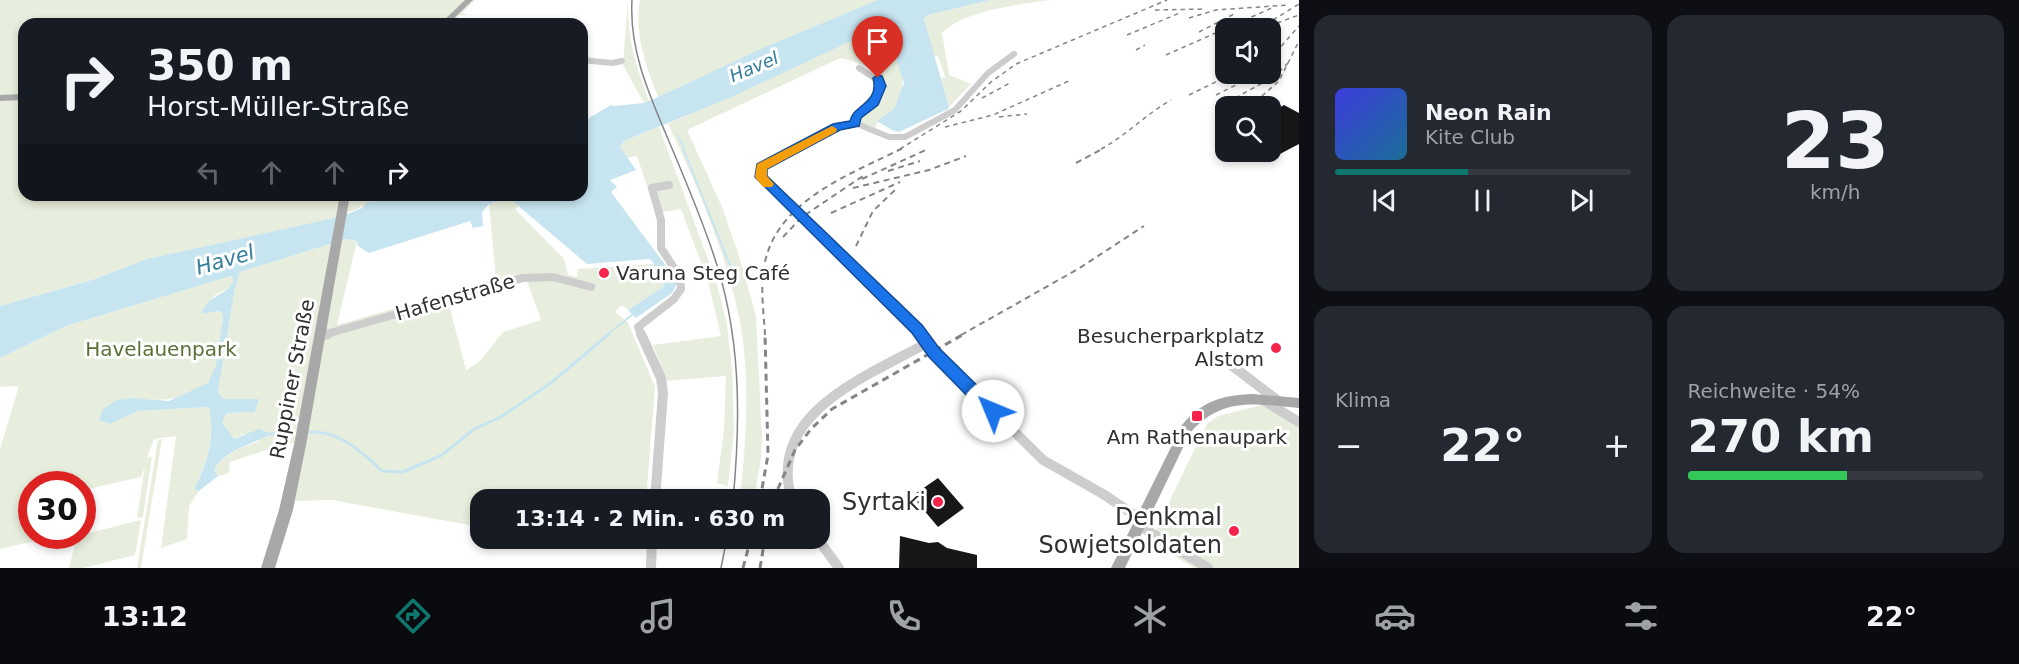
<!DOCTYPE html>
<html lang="de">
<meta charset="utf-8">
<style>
:root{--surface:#171b24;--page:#242831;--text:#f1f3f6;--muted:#9ea1a6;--line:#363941;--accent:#0f766e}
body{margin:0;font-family:"DejaVu Sans",sans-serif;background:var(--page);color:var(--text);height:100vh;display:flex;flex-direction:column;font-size:22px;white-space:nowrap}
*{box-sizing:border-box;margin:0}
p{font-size:20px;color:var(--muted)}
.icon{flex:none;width:33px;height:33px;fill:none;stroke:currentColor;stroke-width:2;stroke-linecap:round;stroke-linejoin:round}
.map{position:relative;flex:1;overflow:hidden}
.panel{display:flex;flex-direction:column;gap:15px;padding:15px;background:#0d0f14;width:720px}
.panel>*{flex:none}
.top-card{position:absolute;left:18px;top:18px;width:570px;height:183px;border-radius:18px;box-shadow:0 3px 9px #0003;background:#171b24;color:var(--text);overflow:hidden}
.fabs{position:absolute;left:1215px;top:18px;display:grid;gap:12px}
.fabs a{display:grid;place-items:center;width:66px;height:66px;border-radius:12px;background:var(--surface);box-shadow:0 3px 9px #0003;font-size:30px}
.speed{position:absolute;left:18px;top:471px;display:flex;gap:12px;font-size:30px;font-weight:700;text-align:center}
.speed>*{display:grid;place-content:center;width:78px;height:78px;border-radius:50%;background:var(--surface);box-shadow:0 3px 9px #0003;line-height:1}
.speed .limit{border:9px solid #d22;background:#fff;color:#111}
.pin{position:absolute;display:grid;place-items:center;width:51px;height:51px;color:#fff;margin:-62px -26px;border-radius:50% 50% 50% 0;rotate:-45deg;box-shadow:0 0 6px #0007}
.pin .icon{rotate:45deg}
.me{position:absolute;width:66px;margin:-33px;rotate:315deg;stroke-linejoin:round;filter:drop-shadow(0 0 4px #0008)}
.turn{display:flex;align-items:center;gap:21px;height:126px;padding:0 30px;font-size:27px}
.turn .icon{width:78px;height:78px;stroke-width:2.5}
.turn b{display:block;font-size:42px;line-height:51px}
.lanes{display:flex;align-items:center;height:57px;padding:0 30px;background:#0003;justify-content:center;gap:30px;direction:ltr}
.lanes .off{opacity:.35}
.big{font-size:45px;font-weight:800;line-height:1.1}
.panel .widget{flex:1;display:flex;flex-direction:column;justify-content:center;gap:9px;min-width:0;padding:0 21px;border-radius:18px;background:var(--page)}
.panel .dial{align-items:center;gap:0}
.dial b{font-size:78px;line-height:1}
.song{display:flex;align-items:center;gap:18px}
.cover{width:72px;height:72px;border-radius:9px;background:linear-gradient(135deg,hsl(240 70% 55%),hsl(200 70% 35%))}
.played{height:6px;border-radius:3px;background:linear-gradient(90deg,var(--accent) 45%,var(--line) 45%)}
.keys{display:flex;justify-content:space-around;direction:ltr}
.heat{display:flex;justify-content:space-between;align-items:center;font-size:33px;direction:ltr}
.charge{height:9px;border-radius:4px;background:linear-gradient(90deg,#34c759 54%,var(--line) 0)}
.panel .tiles{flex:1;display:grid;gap:15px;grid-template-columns:repeat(2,1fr)}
.trip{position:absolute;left:470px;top:489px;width:360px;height:60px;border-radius:18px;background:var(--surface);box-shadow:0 3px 9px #0003;font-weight:800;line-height:60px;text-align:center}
.dock{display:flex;height:96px;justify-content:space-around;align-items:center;background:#090b0e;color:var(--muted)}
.dock .icon{width:42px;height:42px}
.dock .selected{color:var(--accent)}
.dock b{font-size:27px;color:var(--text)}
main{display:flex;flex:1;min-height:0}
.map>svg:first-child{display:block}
</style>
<main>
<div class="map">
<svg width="1299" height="568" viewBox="0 0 1299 568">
<rect width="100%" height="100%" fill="#fff"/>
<path fill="#e8eedd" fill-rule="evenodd" d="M 0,0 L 475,0 L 462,13 L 469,15 L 459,15 L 450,24 L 24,24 L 24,195 L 408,195 C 400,197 371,200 367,203 C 353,212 340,216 324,221 L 147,259 L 92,280 L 0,306 Z
M 628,0 C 628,42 635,63 649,101 L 644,103 L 623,65 Z
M 640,0 L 884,0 L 723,67 L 658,97 C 646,66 634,34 640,0 Z
M 991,0 L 1050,0 C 1021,4 961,11 942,33 L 949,75 L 971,84 L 949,107 L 941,78 L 945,77 L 938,56 L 933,56 L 924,20 L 928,15 Z
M 866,34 C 896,40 914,83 894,109 C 888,117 879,117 875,128 L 857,121 L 877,106 L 885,82 C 876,68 856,62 840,58 L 687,130 L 722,207 L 740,259 L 756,316 L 762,438 L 761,459 L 754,499 L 740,499 C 746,440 751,376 739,317 C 725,250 697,185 668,124 Z
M 659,127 L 716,281 L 727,324 L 732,368 L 734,431 L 728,486 L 717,483 L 724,429 L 726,376 L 667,381 L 653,345 L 721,336 L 708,281 L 681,209 L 656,213 L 637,156 L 626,158 L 620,147 L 624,141 Z
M 509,198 L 518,206 L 515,209 L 564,259 L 568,275 L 577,277 L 578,269 L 654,264 L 666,280 L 663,287 L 628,310 L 622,305 L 615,312 L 628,323 L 655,387 L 646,499 L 480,500 L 480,527 L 332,500 L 295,501 L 306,443 L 287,443 L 230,462 L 229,473 L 218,476 L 214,470 C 223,453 243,447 260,441 L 244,434 L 234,439 L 222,422 L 227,413 L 255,412 L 259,399 L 223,399 L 218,392 L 235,288 L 240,272 L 346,239 L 357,241 L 337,325 L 496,279 L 489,204 ZM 527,281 L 541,320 L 503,332 L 480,361 L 466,370 L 449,305 Z
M 231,276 L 234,280 L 231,287 L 215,295 L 203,314 L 217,311 L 222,313 L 223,318 C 220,337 221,367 208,382 C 192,402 155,401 132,398 L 110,424 L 138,411 L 210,407 C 214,437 208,462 194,489 L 199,491 L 189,506 L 187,539 L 161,548 L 176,436 L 154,439 L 147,458 L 152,457 L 143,517 L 137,518 L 145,466 L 141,477 L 88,489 L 83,511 L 82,484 L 32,484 L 32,536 L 56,536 L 0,549 L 0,449 L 19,386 L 0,387 L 0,358 L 66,326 Z
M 1262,405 L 1299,425 L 1299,568 L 1194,568 L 1150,541 L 1207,424 L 1218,416 Z
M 162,439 L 141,568 L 137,568 L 158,440 Z
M 141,520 L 135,555 L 83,568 L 69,568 L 77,536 Z"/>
<path fill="#c7e5f0" d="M 878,0 L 991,0 L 928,15 L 924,19 L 949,107 L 948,109 L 899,132 L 892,130 L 877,121 L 894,109 L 904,83 L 894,52 L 878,37 L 866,34 L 727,99 L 624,141 L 620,147 L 636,170 L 610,180 L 617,187 L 611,192 L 678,282 L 672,293 L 636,318 L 628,310 L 663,287 L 666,280 L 650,259 L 587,264 L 509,198 L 489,204 L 482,212 L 483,226 L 473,228 L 470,221 L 369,253 L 358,246 L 357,241 L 346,239 L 240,272 L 235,288 L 218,392 L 223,399 L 259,399 L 255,412 L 227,413 L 222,422 L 234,439 L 259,429 L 271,434 C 252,445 225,449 214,470 L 218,476 L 199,491 L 194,489 C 208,463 215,437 209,407 L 138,411 L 110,424 L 99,420 L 103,409 L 117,400 L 132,398 L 169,401 L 208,383 L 216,365 L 223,318 L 222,313 L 218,311 L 203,314 L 202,311 C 212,293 228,295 234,280 L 231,276 L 66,326 L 0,358 L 0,306 L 92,280 L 147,259 L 330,219 L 350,213 L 362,208 L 367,202 L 376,201 L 408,195 L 582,195 L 582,122 L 611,105 L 613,106 L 644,103 L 658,97 L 765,47 Z"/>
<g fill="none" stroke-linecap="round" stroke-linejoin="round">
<path stroke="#c7e5f0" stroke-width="1.5" d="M 678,136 L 684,149"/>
<path stroke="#c7e5f0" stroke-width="2" d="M 683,148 L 731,268
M 607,335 L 633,314"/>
<path stroke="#c7e5f0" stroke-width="3" d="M 310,432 C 339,430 362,452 382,471 L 403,472 L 442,455 L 474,429 L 501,417 L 552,382 L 609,334
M 271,434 L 291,433"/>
</g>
<path fill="#171717" d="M 1284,105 L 1299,113 L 1299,144 L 1278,155 L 1270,150 L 1270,113 Z
M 938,478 L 964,508 L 938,527 L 912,496 Z
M 900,536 L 929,543 L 938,542 L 947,548 L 977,555 L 977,568 L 899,568 Z"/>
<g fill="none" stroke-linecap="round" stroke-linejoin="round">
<path stroke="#cdcdcd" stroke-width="6" d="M 582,60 L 612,63 L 622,61
M 855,123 L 889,137 L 905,137 L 955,110 L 988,73 L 1014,54
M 794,149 L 837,126 L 855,123 L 856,117 L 872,105 L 880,82 L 859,68"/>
<path stroke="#cdcdcd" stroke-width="8" d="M 797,148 L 761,167 L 761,177 L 922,335
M 323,335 L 522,278 L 553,277 L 591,287
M 642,335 L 638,327 L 674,299 L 681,289 L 680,277 L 661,248 L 661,220 L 652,188 L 669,185"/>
<path stroke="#cdcdcd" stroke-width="10" d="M 641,334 L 661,378 L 663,393 L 655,500
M 921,334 L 934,352 L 1043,460 L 1103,494 L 1142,520
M 321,336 L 328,334
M 1222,358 L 1277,400
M 1263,400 L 1299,422
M 792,500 C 765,413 868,376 927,343
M 1140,526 L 1208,568
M 817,538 L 839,568
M 651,568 L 652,538"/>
<path fill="#a8a8a8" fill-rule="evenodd" d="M 465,0 L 473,0 L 448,24 L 440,24 Z
M 24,94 L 24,100 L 0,101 L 0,95 Z
M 340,195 L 350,195 L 307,440 L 293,510 L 275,568 L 261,568 L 279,510 L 295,440 Z
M 1253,394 L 1299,398 L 1299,408 C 1255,404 1222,396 1190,433 L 1125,568 L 1111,568 L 1182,425 C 1202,401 1222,395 1253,394 Z"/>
<path stroke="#858585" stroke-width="1.5" d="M 632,0 C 629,50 649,94 668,139 C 684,177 700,214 713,253 C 741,333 741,417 733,500
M 721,568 L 727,538"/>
<path stroke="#858585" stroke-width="1.5" stroke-dasharray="4.5 4" stroke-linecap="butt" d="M 1155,10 L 1206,9
M 1189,18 L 1216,10 L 1288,5
M 1273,20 L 1299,4
M 1277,23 L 1299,15
M 1199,32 L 1236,13
M 1127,35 L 1182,12
M 1136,50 L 1145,45
M 1166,55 L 1274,7
M 1270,59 L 1299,26
M 1189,95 L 1232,74
M 1216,95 L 1246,80
M 1262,96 L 1279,81 L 1299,41
M 982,98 L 1010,83
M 1228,102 L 1275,76 L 1289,62
M 1244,106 L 1251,102
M 999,117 L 1027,114
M 945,127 L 993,115 L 1071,80
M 900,149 L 961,111 L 991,82 L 1016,64 L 1167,0
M 1101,149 C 1127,135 1146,114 1171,100"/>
<path stroke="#858585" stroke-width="2" stroke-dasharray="6 4.5" stroke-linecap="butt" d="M 1076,163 L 1104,148
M 888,171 L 920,161
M 862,179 L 928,149
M 853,188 L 929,170 L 966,156
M 831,213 L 900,182
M 783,237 L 802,217 L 863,176
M 856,246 L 873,211 L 896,189
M 765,335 C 764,316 761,295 763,275 C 769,203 847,176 903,148
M 961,335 L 1078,269 L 1144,226"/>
<path stroke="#858585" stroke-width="3" stroke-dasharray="7 5" stroke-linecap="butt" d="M 760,500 L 768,455 L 765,334
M 773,500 L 795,450 L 811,429 L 832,409 L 964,334
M 743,568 L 751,538
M 760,568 L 765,538"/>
</g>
<path fill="#1a73e8" stroke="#114b97" stroke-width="1.5" d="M 878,75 L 882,76 L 886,86 L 878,105 L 861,118 L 859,126 L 840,130 L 767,169 L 767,176 L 922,325 L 939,348 L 998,406 L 1001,411 L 998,416 L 993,418 L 987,416 L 929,357 L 912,333 L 755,177 L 757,164 L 833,124 L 850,121 C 853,105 880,103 873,78 Z"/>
<path fill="#f59e0b" d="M 832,126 L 837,129 L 836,132 L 767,169 L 767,176 L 774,184 L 772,187 L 763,187 L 755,177 L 757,164 Z"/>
<g fill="#f6234a" stroke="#fff" stroke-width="2">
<circle cx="604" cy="273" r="6"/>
<circle cx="1276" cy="348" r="6"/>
<rect x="1191" y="410" width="12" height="12" rx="3"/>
<circle cx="938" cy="502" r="6"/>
<circle cx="1234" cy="531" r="6"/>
</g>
<g text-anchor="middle" stroke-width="6" stroke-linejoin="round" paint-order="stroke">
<g font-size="18" font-style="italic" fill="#357f9b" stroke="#fff">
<text transform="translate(754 67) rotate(-23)" y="6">Havel</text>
</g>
<g font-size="20" fill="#303030" stroke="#fff" text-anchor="start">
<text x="616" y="280">Varuna Steg Café</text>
<text x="1264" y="343" text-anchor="end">Besucherparkplatz<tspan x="1264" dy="23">Alstom</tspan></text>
<text x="1197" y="444" text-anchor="middle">Am Rathenaupark</text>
</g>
<g font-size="20" fill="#303030" stroke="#fff">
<text transform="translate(455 297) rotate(-16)" y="7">Hafenstraße</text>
<text transform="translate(292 379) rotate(-79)" y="7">Ruppiner Straße</text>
</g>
<g font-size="20" fill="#597138" stroke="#fff">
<text x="161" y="356">Havelauenpark</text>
</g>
<g font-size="21" font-style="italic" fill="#357f9b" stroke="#fff">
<text transform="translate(225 260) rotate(-16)" y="7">Havel</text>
</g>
<g font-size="24" fill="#303030" stroke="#fff" text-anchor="end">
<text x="926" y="510">Syrtaki</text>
<text x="1222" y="525">Denkmal<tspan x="1222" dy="28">Sowjetsoldaten</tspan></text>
</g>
</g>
</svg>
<div class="fabs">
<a><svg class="icon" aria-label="sound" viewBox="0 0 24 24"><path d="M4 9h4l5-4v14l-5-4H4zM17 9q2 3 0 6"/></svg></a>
<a><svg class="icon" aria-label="search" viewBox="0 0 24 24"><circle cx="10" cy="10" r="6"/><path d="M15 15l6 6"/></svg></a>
</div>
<div class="speed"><div class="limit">30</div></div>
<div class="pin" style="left:878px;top:78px;background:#d93025"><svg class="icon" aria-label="arrive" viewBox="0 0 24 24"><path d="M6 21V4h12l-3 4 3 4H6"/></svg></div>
<svg class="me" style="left:993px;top:411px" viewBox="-20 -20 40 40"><circle r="19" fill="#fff"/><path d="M0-13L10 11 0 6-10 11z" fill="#1a73e8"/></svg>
<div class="trip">13:14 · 2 Min. · 630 m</div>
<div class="top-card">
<div class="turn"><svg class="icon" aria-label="right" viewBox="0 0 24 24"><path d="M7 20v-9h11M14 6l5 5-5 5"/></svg><div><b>350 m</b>Horst-Müller-Straße</div></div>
<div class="lanes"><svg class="icon off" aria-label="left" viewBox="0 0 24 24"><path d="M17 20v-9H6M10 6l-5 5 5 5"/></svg><svg class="icon off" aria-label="ahead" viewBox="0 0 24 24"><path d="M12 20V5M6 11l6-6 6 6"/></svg><svg class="icon off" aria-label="ahead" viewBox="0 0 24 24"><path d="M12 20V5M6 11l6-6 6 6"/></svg><svg class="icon" aria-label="right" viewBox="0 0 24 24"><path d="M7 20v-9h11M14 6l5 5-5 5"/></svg></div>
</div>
</div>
<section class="panel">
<div class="tiles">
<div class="widget">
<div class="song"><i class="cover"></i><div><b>Neon Rain</b><p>Kite Club</p></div></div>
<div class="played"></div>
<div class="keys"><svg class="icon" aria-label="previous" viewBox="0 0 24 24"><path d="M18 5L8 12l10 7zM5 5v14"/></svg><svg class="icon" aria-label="pause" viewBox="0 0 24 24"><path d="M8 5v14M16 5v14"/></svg><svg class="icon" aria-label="next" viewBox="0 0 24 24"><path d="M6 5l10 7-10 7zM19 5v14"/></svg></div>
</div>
<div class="widget dial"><b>23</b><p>km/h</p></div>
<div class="widget"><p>Klima</p>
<div class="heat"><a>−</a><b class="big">22°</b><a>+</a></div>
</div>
<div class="widget"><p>Reichweite · 54%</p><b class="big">270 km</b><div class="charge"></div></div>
</div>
</section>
</main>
<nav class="dock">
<b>13:12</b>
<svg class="icon selected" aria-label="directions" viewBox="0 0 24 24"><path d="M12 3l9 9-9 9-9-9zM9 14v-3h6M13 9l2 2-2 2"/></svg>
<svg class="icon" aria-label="music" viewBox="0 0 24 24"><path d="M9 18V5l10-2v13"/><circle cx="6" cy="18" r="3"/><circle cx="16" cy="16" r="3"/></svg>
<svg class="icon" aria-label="phone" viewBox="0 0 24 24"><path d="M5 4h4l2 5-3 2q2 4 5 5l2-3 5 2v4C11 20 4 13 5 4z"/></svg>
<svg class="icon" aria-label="climate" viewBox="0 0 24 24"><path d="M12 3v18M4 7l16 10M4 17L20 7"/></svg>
<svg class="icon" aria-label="car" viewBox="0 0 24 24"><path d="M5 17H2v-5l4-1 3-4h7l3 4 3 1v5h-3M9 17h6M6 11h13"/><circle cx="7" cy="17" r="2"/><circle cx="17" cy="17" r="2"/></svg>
<svg class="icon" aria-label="filters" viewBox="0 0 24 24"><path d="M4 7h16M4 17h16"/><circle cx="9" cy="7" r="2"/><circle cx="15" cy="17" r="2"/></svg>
<b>22°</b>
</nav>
